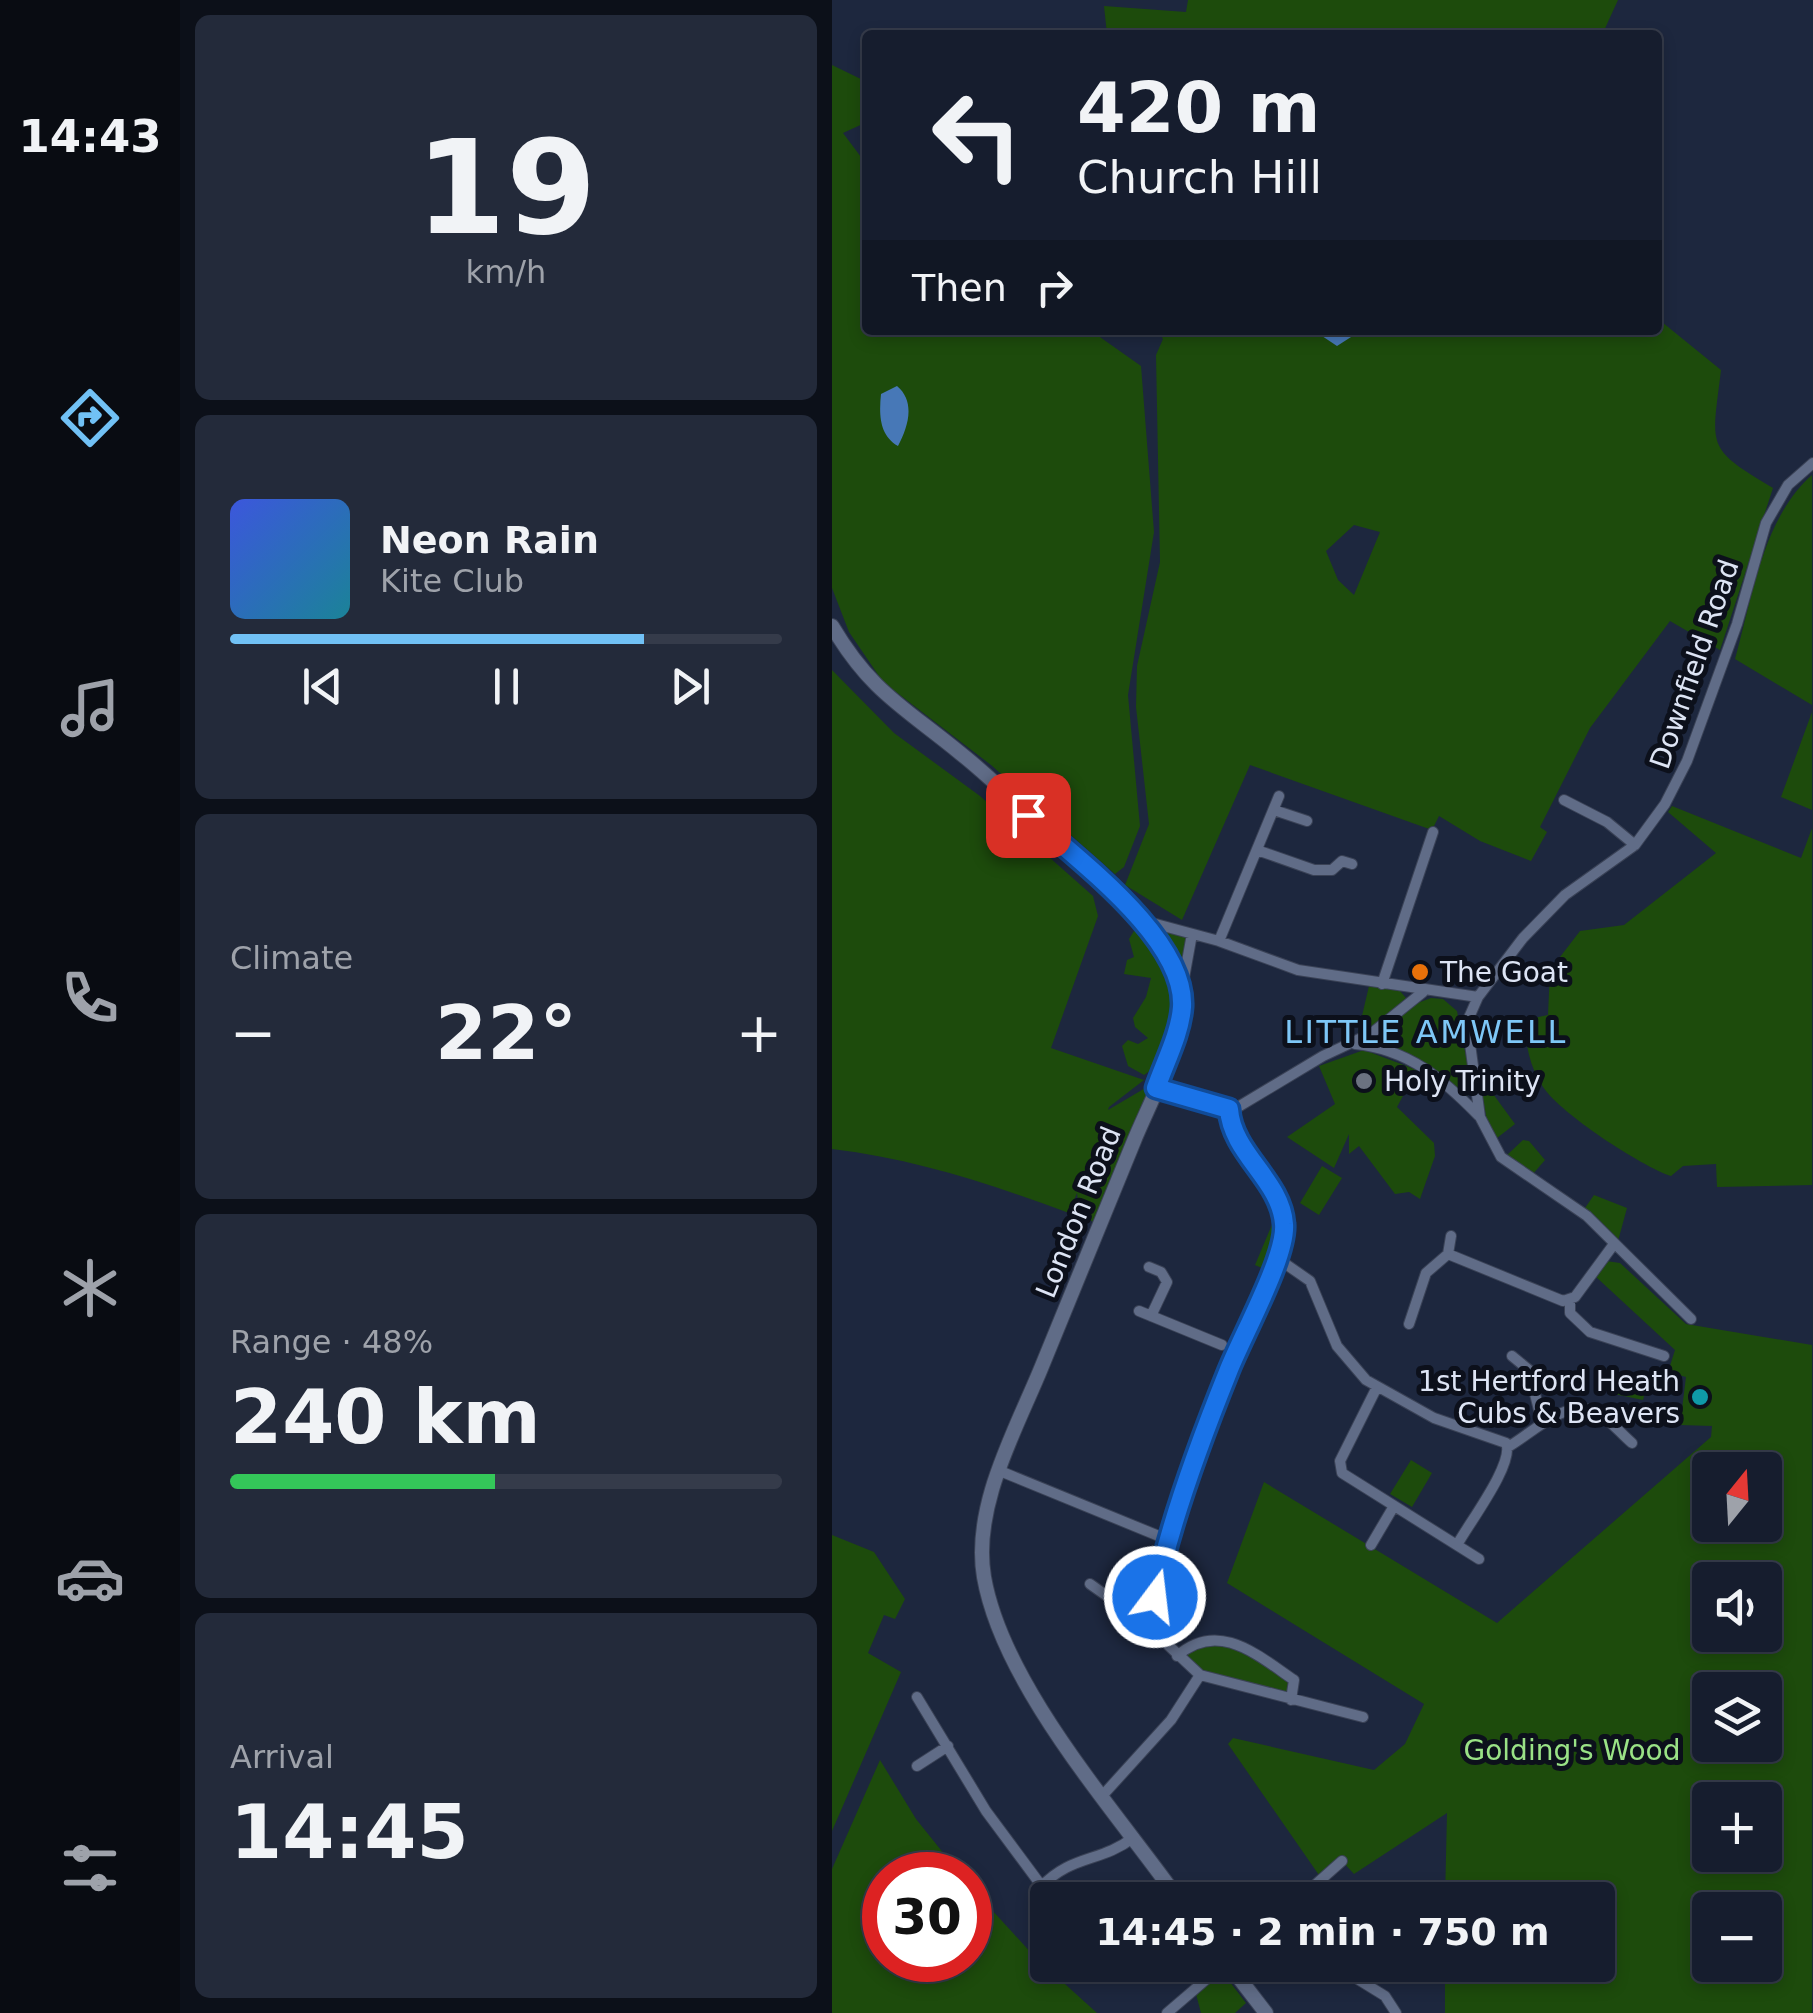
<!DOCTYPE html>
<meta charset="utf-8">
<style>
:root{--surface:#161d2e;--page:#232a3a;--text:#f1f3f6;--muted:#9ea2aa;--line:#353b4a;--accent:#71c1f5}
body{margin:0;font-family:"DejaVu Sans",sans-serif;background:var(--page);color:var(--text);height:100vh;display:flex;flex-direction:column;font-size:38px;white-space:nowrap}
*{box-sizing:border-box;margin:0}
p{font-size:32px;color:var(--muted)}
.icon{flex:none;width:55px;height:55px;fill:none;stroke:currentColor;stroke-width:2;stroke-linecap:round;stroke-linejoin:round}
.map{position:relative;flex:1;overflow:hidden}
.side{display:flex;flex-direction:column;gap:15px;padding:15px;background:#0c1019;width:652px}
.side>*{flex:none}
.banner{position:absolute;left:30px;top:30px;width:800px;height:305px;border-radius:10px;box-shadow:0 5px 15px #0003,0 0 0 2px var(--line);background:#161d2e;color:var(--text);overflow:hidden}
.needle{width:65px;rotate:18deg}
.buttons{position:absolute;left:860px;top:1452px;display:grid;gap:20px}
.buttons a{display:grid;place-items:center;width:90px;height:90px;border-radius:10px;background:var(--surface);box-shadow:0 5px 15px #0003,0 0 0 2px var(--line);font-size:50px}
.speed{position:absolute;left:30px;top:1852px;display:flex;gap:20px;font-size:50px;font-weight:700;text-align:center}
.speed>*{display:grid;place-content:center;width:130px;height:130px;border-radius:50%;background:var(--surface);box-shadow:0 5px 15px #0003,0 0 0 2px var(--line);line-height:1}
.speed .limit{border:15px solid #d22;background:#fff;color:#111}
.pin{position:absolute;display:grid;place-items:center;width:85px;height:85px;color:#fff;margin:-42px;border-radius:20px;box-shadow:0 5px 15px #0006}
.me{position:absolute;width:110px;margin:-55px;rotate:15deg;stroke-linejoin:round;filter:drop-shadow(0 0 8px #0008)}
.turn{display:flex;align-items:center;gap:35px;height:210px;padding:0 50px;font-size:45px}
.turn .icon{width:130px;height:130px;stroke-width:2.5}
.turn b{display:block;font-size:70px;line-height:85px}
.then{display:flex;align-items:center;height:95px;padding:0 50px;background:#0003;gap:20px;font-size:38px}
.big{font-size:75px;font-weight:800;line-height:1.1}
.side .tile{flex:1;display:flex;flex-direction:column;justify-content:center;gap:15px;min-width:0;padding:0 35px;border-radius:15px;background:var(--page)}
.side .dial{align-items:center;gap:0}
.dial b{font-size:130px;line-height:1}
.song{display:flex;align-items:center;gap:30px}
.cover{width:120px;height:120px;border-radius:15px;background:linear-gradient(135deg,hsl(230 70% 55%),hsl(190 70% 35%))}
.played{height:10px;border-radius:5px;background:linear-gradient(90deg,var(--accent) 75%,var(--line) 75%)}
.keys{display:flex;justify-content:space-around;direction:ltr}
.heat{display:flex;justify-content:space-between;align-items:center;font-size:55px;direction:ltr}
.charge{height:15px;border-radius:8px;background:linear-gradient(90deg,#34c759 48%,var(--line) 0)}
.trip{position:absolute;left:198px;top:1882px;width:585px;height:100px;border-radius:10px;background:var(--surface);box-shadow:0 5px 15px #0003,0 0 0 2px var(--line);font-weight:800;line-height:100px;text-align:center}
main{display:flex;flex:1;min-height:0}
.tabs{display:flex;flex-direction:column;width:180px;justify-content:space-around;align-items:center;background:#090c12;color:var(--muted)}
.tabs .icon{width:70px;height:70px}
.tabs .active{color:var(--accent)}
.tabs b{font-size:45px;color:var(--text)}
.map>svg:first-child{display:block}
</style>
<main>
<nav class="tabs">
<b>14:43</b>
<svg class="icon active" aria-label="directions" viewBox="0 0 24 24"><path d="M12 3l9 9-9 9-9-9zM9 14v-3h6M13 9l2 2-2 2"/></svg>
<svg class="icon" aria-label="music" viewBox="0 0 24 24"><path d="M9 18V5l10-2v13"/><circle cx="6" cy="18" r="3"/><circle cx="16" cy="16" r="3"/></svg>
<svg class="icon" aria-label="phone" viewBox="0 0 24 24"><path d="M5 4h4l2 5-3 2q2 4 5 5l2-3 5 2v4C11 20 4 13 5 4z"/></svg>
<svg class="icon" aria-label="climate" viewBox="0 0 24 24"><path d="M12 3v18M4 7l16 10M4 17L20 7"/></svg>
<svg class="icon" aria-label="car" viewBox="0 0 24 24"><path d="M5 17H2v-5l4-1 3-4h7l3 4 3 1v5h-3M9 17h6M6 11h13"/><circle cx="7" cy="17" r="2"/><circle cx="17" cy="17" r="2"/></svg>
<svg class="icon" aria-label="filters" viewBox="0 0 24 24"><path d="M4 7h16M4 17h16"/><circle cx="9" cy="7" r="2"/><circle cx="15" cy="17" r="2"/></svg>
</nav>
<section class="side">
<div class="tile dial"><b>19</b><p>km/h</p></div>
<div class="tile">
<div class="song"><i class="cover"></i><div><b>Neon Rain</b><p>Kite Club</p></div></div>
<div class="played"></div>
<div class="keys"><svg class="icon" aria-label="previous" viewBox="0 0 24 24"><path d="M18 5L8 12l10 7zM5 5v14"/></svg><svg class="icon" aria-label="pause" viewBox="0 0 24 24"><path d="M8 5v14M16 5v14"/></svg><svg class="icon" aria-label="next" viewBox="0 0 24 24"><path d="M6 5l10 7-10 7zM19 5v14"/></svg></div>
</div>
<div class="tile"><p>Climate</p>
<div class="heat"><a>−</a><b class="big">22°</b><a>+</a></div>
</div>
<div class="tile"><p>Range · 48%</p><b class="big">240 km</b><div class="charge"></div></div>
<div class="tile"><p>Arrival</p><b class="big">14:45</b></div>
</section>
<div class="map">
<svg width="981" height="2013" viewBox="0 0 981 2013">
<rect width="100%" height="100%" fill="#1d273e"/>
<path fill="#1d4b0c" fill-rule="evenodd" d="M 356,0 L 786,0 L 770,35 L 321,35 L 285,28 L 275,34 L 272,6 L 354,12 Z
M 0,65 L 35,82 L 35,122 L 11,133 L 35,165 L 35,330 L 258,330 L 309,366 L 322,532 L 296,695 L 308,826 L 292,867 L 283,874 L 159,765 L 51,682 L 17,632 L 0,588 Z
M 825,318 L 889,370 C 880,447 872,447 941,488 L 888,650 L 838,621 L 758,728 L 708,827 L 715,832 L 699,861 L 648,841 L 607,816 L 600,830 L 418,765 L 350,920 L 293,885 L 317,824 L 304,707 L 305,666 L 328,562 L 324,355 L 331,339 L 326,330 L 825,330 ZM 522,525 L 548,532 L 522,595 L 506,580 L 494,551 Z
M 980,475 L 980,705 L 903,659 C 920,599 930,519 980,475 Z
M 0,670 L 62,733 L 148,796 L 261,896 L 266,916 L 219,1048 L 312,1080 L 277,1107 L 276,1110 L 315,1087 L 318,1090 L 269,1204 L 269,1214 L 261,1222 L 247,1213 L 245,1193 L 237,1213 C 159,1184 83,1159 0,1149 Z
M 980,712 L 980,810 L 949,797 Z
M 840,806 L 969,858 L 980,828 L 980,1185 L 885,1187 L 884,1164 L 851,1166 L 839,1176 C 809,1166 729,1114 711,1087 C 697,1066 694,1044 692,1020 L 716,1015 L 718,970 L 748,931 L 792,925 L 884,853 L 836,812 Z
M 323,925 L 355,936 L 350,969 L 348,970 Z
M 302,931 C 349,944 352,1051 312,1075 L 296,1066 L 290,1046 L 296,1040 L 306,1044 L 316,1038 L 303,1027 L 301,1018 L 314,997 L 319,978 L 292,974 L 295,960 L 302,957 L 297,939 Z
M 537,986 L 568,991 L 574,998 L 540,1029 L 526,1033 Z
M 599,998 L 611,999 L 625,1011 L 640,1087 L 635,1096 L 586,1059 L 536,1041 L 583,1004 Z
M 532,1050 L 585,1070 L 565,1107 L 602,1143 L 603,1156 L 588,1199 L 577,1192 L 563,1194 L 527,1146 L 517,1154 L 517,1134 L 502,1168 L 455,1137 L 503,1104 L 487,1066 Z
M 656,1087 L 683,1124 L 665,1138 L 655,1121 L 649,1088 Z
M 691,1140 L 697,1141 L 713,1160 L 701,1174 L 675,1155 Z
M 490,1166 L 510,1178 L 487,1215 L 468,1203 Z
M 762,1195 L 795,1208 L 786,1241 L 753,1208 Z
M 444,1215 L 445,1239 L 432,1269 L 423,1265 Z
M 774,1261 L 788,1263 L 854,1324 L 980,1345 L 980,2013 L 613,2013 L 613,1965 L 765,1965 L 765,1900 L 613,1900 L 615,1813 L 522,1874 L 510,1861 L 489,1878 L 396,1744 L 401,1738 L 542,1770 L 573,1744 L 592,1704 L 395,1583 L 432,1482 L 665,1623 L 879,1437 L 880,1426 L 848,1425 L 854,1377 L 836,1372 L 843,1350 L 763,1276 ZM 878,1470 L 932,1470 L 932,1525 L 878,1525 ZM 878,1580 L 932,1580 L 932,1635 L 878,1635 ZM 878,1690 L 932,1690 L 932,1745 L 878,1745 ZM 878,1800 L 932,1800 L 932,1855 L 878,1855 ZM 878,1910 L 932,1910 L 932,1965 L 878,1965 Z
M 793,1373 L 816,1381 L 811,1400 L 782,1394 Z
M 579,1460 L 600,1473 L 580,1507 L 558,1494 Z
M 0,1535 L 42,1552 L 73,1599 L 63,1619 L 52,1615 L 36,1653 L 69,1672 L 0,1831 Z
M 394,1643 L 457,1679 L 457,1691 L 452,1694 L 374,1675 L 355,1657 L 356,1649 Z
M 48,1760 L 84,1819 L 129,1875 L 52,1875 L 52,1960 L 138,1960 L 138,1886 L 202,1956 L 265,2013 L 0,2013 L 0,1869 Z
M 391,1973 L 414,2003 L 403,2013 L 369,2013 L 364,1994 Z"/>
<path fill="#4778b7" d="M 481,330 L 530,330 L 505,346 Z
M 65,386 C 84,402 76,427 66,446 C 47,435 47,414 49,394 Z"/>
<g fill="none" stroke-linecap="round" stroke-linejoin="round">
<g stroke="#3a4256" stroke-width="12">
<path id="minor" d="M 732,800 L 775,822 L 803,845
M 442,810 L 475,821
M 425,850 L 482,870 L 500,870 L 510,861 L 520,864
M 309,920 L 387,941 L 466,970 L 646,997
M 387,941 L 447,796
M 550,984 L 601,832
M 350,989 L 360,934
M 523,1044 C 576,1049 611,1079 647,1116
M 324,1087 L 376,1106 L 406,1107 L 491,1056 L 540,1033 L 591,992
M 397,1109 L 404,1140 L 446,1203 L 452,1235 L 385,1402 L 326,1583 L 325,1619 L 336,1645 L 368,1675 L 531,1717
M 616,1254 L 731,1301 L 743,1297 L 782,1244
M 445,1258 L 478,1281 L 505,1346 L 534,1380 L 602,1418 L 674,1443 C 683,1463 637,1523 625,1545
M 317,1267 L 329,1272 L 335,1282 L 319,1316
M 738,1300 L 738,1313 L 758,1332 L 832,1356
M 307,1311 L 390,1345
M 859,1319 L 755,1216 L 669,1157 L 648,1117 L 635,1022 L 646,997 L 691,938 L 733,895 L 803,845 L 833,804 L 855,761 L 905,624 L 934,523 L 956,485 L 981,463
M 577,1324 L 594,1273 L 616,1254 L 619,1236
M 680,1356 L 697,1370 L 710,1422
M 545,1387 L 508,1461 L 510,1473 L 647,1559
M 676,1447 C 699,1434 733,1399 762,1411 C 777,1418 788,1433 800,1443
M 168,1471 L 339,1541
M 539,1545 L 562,1506
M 258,1584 L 289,1606 L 323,1609
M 345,1656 C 386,1620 424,1654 462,1680 L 459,1700
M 85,1697 L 154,1811 L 220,1900
M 85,1766 L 116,1746
M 271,1795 L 339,1720 L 368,1675
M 209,1887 C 240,1854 269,1863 302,1837
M 466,1900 L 510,1861
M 210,1953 L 215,1949
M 527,1980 L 553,1996 L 564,2013
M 335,2013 L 391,1965"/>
</g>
<g stroke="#3a4256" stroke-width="16">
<path id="secondary" d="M 0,626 C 39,692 72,707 128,753 C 172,788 210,829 252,866 C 289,900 337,938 349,990 C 358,1028 317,1104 302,1141 C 272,1216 240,1291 210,1366 C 184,1430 140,1506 152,1577 C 171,1686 283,1810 347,1900
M 397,1965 L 434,2013"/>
</g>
<use href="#minor" stroke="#606c87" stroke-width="10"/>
<use href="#secondary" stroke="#606c87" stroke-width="14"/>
</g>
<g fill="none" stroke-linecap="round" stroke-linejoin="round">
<g stroke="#114b97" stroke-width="25">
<path id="route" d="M 196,815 C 243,858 354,938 350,1007 C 348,1034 333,1062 324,1088 L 397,1109 C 400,1154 449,1180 452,1224 C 455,1256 409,1338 396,1372 C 369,1439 336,1527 323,1597"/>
</g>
<use href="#route" stroke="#1a73e8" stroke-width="18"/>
</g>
<circle fill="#e8710a" stroke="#0c101b" stroke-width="4" cx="588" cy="972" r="10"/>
<circle fill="#6b7280" stroke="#0c101b" stroke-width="4" cx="532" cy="1081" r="10"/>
<circle fill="#0f9aa8" stroke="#0c101b" stroke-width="4" cx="868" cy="1397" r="10"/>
<g text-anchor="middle" stroke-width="10" stroke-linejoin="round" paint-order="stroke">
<g font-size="28" fill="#dde4f4" stroke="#0c101b">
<text transform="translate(862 664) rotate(-71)" y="10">Downfield Road</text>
<text transform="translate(246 1212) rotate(-68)" y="10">London Road</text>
</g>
<g font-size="28" fill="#dde4f4" stroke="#0c101b" text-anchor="start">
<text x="608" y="982">The Goat</text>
<text x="552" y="1091">Holy Trinity</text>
<text x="848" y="1391" text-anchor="end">1st Hertford Heath<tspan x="848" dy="32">Cubs &amp; Beavers</tspan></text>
</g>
<g font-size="28" fill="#9ae286" stroke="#0c101b">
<text x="740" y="1760">Golding's Wood</text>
</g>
<g font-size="32" letter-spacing="2.5" fill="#7ec7f7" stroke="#0c101b">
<text x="594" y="1043">LITTLE AMWELL</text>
</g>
</g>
</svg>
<div class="buttons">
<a><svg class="needle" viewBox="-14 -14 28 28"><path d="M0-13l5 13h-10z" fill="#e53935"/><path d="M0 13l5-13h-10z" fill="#9ea2aa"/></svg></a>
<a><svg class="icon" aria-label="sound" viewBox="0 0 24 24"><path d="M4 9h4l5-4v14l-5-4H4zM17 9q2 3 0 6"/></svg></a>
<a><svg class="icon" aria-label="layers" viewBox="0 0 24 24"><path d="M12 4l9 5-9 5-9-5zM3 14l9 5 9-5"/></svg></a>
<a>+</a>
<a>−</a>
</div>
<div class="speed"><div class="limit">30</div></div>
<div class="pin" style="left:196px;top:815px;background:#d93025"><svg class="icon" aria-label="arrive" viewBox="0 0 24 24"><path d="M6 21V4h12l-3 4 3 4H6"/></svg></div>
<svg class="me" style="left:323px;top:1597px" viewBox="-20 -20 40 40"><circle r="17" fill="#1a73e8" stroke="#fff" stroke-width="3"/><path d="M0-11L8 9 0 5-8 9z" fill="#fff"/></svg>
<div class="trip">14:45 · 2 min · 750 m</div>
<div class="banner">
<div class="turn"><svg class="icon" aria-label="left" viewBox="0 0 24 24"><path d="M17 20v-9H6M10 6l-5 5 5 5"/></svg><div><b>420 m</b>Church Hill</div></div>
<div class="then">Then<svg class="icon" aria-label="right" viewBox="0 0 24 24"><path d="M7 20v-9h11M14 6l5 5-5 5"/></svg></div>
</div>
</div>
</main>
